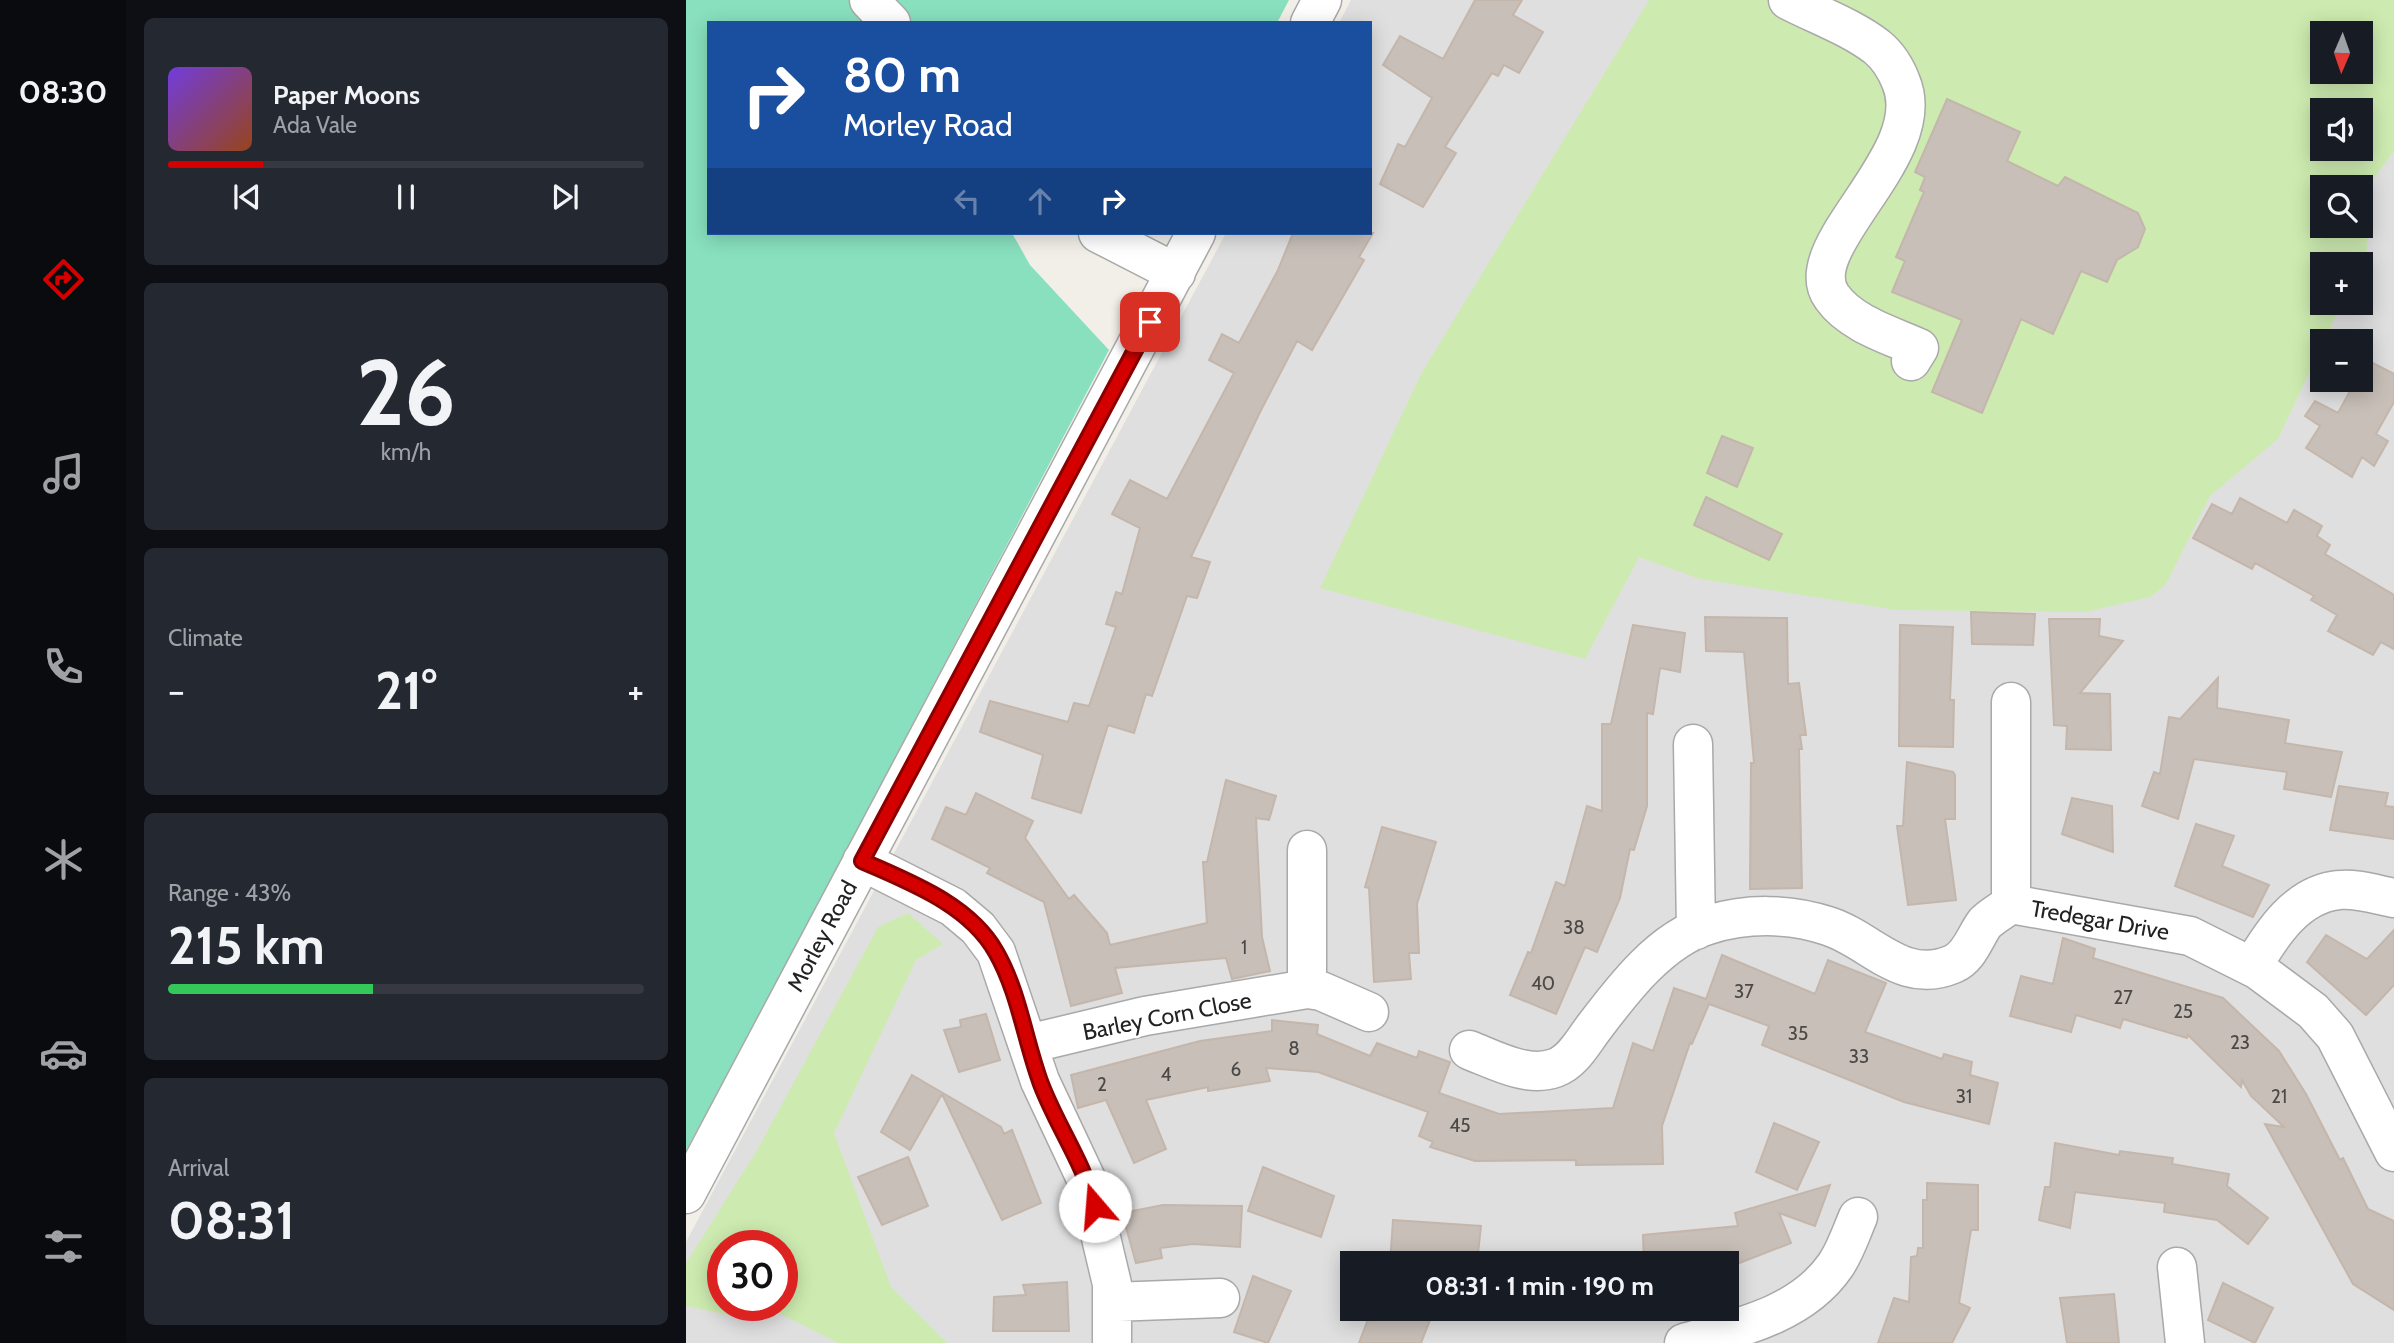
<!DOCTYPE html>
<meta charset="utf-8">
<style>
:root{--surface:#171b24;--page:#242831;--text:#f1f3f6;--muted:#9ea1a6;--line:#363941;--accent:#d40000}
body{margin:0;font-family:Cabin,sans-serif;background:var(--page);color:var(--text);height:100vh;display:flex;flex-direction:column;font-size:26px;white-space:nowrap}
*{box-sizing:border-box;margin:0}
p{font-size:23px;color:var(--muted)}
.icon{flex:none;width:38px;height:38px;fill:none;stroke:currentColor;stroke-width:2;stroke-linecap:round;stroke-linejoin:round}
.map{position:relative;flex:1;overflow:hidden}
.panel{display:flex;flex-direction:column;gap:18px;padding:18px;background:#0d0f14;width:560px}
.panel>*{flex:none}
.guide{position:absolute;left:21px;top:21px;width:665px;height:214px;border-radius:0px;box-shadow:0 4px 18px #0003;background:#1a4fa0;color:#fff;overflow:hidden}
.needle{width:46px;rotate:182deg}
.buttons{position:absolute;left:1624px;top:21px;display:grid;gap:14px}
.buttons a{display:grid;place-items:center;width:63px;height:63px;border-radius:0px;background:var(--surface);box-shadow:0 4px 18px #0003;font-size:35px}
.speed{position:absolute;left:21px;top:1230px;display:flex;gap:14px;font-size:35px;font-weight:700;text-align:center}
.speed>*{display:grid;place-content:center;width:91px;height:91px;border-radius:50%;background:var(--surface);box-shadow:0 4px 18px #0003;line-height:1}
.speed .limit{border:10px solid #d22;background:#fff;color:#111}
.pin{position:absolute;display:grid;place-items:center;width:60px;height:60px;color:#fff;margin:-30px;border-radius:14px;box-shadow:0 4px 10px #0006}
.me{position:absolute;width:77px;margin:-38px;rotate:342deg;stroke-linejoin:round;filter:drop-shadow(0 0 5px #0008)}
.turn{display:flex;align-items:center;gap:24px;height:147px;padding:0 21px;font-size:32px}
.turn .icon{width:91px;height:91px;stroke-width:2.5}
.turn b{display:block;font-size:49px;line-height:60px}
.lanes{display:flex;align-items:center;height:66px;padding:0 21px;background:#0003;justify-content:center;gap:35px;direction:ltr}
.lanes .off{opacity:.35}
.big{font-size:52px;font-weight:800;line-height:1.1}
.panel .card{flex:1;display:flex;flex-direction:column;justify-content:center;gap:10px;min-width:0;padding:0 24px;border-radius:10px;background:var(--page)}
.panel .dial{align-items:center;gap:0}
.dial b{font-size:91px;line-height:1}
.song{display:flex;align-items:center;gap:21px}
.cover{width:84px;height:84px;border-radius:10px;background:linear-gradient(135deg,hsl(260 70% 55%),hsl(20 70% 35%))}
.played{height:7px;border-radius:4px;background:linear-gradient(90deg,var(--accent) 20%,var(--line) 20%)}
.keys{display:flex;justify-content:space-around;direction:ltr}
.heat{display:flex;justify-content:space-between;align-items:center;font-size:38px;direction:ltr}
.charge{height:10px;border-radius:5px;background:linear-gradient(90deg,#34c759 43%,var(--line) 0)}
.trip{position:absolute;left:654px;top:1251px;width:399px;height:70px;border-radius:0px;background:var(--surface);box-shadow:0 4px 18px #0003;font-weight:800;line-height:70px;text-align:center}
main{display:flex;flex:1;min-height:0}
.menu{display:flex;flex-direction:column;width:126px;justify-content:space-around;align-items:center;background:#090b0e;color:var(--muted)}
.menu .icon{width:49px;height:49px}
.menu .selected{color:var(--accent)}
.menu b{font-size:32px;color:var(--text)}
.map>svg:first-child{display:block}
</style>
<main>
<nav class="menu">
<b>08:30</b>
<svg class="icon selected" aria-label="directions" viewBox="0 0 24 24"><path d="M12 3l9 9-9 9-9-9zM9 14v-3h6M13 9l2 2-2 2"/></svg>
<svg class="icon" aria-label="music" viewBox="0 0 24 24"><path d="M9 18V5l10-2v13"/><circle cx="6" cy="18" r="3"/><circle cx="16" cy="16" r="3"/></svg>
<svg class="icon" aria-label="phone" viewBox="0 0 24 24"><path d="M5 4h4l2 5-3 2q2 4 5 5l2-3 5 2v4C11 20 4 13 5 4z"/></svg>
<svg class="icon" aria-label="climate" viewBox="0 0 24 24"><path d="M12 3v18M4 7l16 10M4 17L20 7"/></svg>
<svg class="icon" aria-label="car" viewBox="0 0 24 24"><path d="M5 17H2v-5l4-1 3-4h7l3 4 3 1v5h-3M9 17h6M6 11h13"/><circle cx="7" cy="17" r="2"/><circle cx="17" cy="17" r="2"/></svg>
<svg class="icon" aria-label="filters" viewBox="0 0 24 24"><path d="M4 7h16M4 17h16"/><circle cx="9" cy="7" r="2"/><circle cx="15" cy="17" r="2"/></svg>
</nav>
<section class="panel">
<div class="card">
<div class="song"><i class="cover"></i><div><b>Paper Moons</b><p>Ada Vale</p></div></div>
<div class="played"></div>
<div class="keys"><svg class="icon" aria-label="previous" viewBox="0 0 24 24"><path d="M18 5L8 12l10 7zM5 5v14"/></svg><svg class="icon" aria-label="pause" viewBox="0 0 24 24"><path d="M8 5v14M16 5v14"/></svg><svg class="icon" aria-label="next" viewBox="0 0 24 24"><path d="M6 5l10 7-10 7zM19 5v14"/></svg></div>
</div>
<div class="card dial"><b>26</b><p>km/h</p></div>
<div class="card"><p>Climate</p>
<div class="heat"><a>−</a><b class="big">21°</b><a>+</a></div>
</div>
<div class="card"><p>Range · 43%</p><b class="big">215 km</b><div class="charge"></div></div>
<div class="card"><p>Arrival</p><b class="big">08:31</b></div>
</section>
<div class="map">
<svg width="1708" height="1343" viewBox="0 0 1708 1343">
<rect width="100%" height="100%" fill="#f2efe9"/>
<path fill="#e0dfdf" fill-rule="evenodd" d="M 665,0 L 1708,0 L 1708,1343 L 0,1343 L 0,1242 L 540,233 L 684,233 L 684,23 L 653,23 ZM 1636,33 L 1675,33 L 1675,72 L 1636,72 ZM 1636,110 L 1675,110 L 1675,149 L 1636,149 ZM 1636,187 L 1675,187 L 1675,226 L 1636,226 ZM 1636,264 L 1675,264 L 1675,303 L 1636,303 ZM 1636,341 L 1675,341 L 1675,380 L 1636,380 ZM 37,1246 L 96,1246 L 96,1306 L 37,1306 ZM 667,1264 L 1041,1264 L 1041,1309 L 667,1309 Z"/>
<path fill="#cdebb0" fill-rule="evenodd" d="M 963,0 L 1708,0 L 1708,151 L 1680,189 L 1681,252 L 1675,265 L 1636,264 L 1636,303 L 1656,303 L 1592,439 L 1524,496 L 1480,584 L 1465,597 L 1399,612 L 1211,610 L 1014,579 L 953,557 L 899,659 L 634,588 L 736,372 ZM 1636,33 L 1675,33 L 1675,72 L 1636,72 ZM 1636,110 L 1675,110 L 1675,149 L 1636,149 ZM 1636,187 L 1675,187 L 1675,226 L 1636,226 Z
M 222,913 L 257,944 L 230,960 L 148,1133 L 205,1287 L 261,1343 L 152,1343 L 79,1306 L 67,1320 L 0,1306 L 0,1263 L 70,1152 L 192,927 ZM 37,1246 L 96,1246 L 96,1306 L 37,1306 Z"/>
<path fill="#88e0be" d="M 0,0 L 603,0 L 591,23 L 23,23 L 23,233 L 326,233 L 344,265 L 423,350 L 74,1015 L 0,1150 Z"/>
<path fill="#c7bfb8" stroke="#c4b6ab" stroke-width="2" d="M 789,0 L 836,0 L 827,15 L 857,32 L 833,73 L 818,65 L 812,76 L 806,73 L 759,147 L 770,153 L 737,207 L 694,184 L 712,144 L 719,147 L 746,98 L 697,65 L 714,36 L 757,59 Z
M 1261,99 L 1334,132 L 1321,161 L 1372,186 L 1379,177 L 1452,213 L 1459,229 L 1452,247 L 1431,260 L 1421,282 L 1395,271 L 1367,334 L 1335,319 L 1296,413 L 1246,392 L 1276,320 L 1206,292 L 1219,261 L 1210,257 L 1238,192 L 1234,190 L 1239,177 L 1229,172 Z
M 607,233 L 687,233 L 673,257 L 678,260 L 626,350 L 611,341 L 574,412 L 505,557 L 524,562 L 511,598 L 501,596 L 466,696 L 460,694 L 448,733 L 422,725 L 395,813 L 346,798 L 357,755 L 294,732 L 304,701 L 382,722 L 388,703 L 403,706 L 430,627 L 420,624 L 430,592 L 436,594 L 454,528 L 426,514 L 444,480 L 481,499 L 548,373 L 523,360 L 536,334 L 553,343 L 592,270 Z
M 1681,360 L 1708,374 L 1708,402 L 1690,434 L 1702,441 L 1688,466 L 1676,457 L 1666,477 L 1620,448 L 1634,426 L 1619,416 L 1629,401 L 1652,413 L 1670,380 L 1675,380 L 1675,372 Z
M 1036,436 L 1067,448 L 1051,487 L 1021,473 Z
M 1020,497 L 1096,534 L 1083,560 L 1008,525 Z
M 1554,498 L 1601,523 L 1608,510 L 1636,526 L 1631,536 L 1644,545 L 1639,554 L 1708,595 L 1708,649 L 1695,642 L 1687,655 L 1642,631 L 1651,615 L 1625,600 L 1628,596 L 1569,563 L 1566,569 L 1507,538 L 1526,504 L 1546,514 Z
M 1285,612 L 1349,614 L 1347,645 L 1286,644 Z
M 1019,617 L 1101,618 L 1102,684 L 1113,683 L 1120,735 L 1114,735 L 1116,749 L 1113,749 L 1116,888 L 1064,889 L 1065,763 L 1068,763 L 1058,652 L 1020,651 Z
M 1363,619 L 1414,619 L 1413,636 L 1437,641 L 1394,693 L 1424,694 L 1425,750 L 1380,749 L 1381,726 L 1368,725 Z
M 947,625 L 999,633 L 994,672 L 974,668 L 967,714 L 961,713 L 961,806 L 948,850 L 944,849 L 934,898 L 911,952 L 899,947 L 870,1014 L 824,995 L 842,952 L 845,953 L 870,882 L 879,886 L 901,806 L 916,811 L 916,724 L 925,724 Z
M 1214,625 L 1267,627 L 1264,700 L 1268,700 L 1267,747 L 1213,746 Z
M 1532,678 L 1531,708 L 1603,720 L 1599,743 L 1656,752 L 1645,797 L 1598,789 L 1601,772 L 1508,759 L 1492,819 L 1456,806 L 1468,772 L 1474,774 L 1483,717 L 1494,719 Z
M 1221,762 L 1267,772 L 1269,775 L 1269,819 L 1259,819 L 1270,900 L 1222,905 L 1211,826 L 1217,826 Z
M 540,780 L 590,796 L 583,820 L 570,818 L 576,937 L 584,971 L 546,979 L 540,958 L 429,968 L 436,993 L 385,1006 L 358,902 L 301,873 L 304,868 L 246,839 L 260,807 L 280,815 L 290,793 L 347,821 L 339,838 L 383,899 L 388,895 L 421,933 L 424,945 L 521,923 L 517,862 L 521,862 Z
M 1653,786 L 1702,793 L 1699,806 L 1708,807 L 1708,839 L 1644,830 Z
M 1386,798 L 1426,806 L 1427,852 L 1376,834 Z
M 1510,824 L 1548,836 L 1536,866 L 1583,885 L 1567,917 L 1489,886 Z
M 696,827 L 750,842 L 731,904 L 733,953 L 723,953 L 725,979 L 688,982 L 683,888 L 679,887 Z
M 1708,930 L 1708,985 L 1680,1015 L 1621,962 L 1640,935 L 1681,959 Z
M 1377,938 L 1409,949 L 1407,958 L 1537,998 L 1593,1051 L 1620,1094 L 1654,1160 L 1657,1158 L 1682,1209 L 1708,1221 L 1708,1310 L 1667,1284 L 1579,1124 L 1598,1127 L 1565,1096 L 1556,1080 L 1555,1087 L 1502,1035 L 1501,1038 L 1437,1019 L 1434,1028 L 1390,1015 L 1385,1032 L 1324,1016 L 1335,976 L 1367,984 Z
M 1036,955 L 1129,994 L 1142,960 L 1200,983 L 1179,1032 L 1256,1059 L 1258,1054 L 1286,1062 L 1284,1075 L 1312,1083 L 1303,1124 L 1218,1102 L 1076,1045 L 1083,1026 L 1023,1004 L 1006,1044 L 1004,1043 L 976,1126 L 977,1164 L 890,1165 L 890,1160 L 789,1161 L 744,1147 L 747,1142 L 733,1136 L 742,1112 L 632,1072 L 580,1068 L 584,1081 L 522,1091 L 522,1087 L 460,1100 L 480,1149 L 448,1163 L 420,1100 L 392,1108 L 385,1075 L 514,1041 L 586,1031 L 586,1020 L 632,1025 L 631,1034 L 684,1056 L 691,1043 L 731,1058 L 733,1051 L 764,1062 L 753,1093 L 813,1114 L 927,1108 L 947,1043 L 967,1051 L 988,988 L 1020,999 Z
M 300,1014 L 314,1060 L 273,1072 L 258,1030 L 275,1027 L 274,1020 Z
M 226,1075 L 315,1127 L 318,1134 L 326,1130 L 355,1203 L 316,1220 L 256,1094 L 224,1150 L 195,1132 Z
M 1088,1123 L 1133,1142 L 1111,1190 L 1070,1172 Z
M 1369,1143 L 1433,1155 L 1434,1151 L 1487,1158 L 1486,1164 L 1543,1174 L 1541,1186 L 1582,1218 L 1562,1244 L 1531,1220 L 1478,1212 L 1479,1203 L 1389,1192 L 1384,1228 L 1353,1220 L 1359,1187 L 1364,1187 Z
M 222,1157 L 242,1206 L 196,1225 L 172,1177 Z
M 577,1167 L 648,1196 L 635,1237 L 562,1211 Z
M 1241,1183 L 1292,1185 L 1292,1230 L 1285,1230 L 1273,1303 L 1284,1308 L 1266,1343 L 1192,1343 L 1208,1298 L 1223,1302 L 1225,1257 L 1231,1256 L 1232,1248 L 1237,1248 L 1237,1200 L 1241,1200 Z
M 1144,1185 L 1129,1226 L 1093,1213 L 1105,1243 L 1051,1264 L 958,1264 L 957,1235 L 1052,1226 L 1049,1213 Z
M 477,1205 L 556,1206 L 554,1247 L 507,1244 L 474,1248 L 476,1258 L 450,1263 L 436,1213 Z
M 707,1220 L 795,1226 L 791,1263 L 760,1260 L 758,1264 L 704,1264 Z
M 567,1276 L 605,1291 L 582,1343 L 548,1332 Z
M 381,1282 L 383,1331 L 307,1331 L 308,1297 L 340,1295 L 337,1285 Z
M 1537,1283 L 1587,1308 L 1569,1343 L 1522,1320 Z
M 1428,1294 L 1433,1343 L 1381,1343 L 1374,1298 Z
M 686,1309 L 734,1309 L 733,1312 L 744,1320 L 735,1343 L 673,1343 Z"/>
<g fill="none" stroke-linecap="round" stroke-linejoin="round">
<g stroke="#a9a9a9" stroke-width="41">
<path id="minor" d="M 183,0 L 205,23
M 1102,0 C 1131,15 1165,27 1191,47 C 1202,56 1210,69 1215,82 C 1246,156 1109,247 1146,297 C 1165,324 1204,335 1233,348 L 1225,361
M 624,23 L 636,0
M 412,233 L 490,273
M 1007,744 L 1010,930
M 176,861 L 267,907 L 292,928 L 310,952 L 354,1081 L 402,1183 L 426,1284 L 426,1343
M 1325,904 L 1325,702
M 1566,967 C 1586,933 1611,894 1653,890 C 1670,888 1692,895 1708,898
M 621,989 L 621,850
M 342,1044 L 459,1016 L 621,989 L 635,991 L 683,1012
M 783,1050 C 809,1060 841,1078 869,1068 C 887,1062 898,1040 909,1026 C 937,989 975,939 1022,925 C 1060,913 1103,913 1142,926 C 1186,940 1216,986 1267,964 C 1284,957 1289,936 1299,923 C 1306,916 1317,910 1325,904 L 1504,936 L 1572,970 L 1627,1011 L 1649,1036 L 1708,1152
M 0,1194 L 510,233
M 1491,1267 L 1499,1343
M 426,1302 L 534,1298
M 998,1343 C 1052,1328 1115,1315 1149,1266 C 1159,1252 1165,1233 1172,1217"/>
</g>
<use href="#minor" stroke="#fff" stroke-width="38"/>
</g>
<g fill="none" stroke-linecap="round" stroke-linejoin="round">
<g stroke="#8a0000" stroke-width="18">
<path id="route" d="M 409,1206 C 397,1162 371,1126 355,1084 C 339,1041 333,992 310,952 C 283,904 223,882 176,861 L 464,322"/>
</g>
<use href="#route" stroke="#d40000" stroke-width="12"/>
</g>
<g text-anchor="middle" stroke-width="5" stroke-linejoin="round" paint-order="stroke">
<g font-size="19" fill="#4b4948">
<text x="888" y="934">38</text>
<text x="558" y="954">1</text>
<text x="857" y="990">40</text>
<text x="1058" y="998">37</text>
<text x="1437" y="1004">27</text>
<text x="1497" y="1018">25</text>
<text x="1112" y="1040">35</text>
<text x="1554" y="1049">23</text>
<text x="608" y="1055">8</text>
<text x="1173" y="1063">33</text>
<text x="550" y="1076">6</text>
<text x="480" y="1081">4</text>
<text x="416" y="1091">2</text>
<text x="1278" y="1103">31</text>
<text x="1593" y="1103">21</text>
<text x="774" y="1132">45</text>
</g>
<g font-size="23" fill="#222" stroke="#fff">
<text transform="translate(1414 920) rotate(10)" y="8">Tredegar Drive</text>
<text transform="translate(136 936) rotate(-62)" y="8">Morley Road</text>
<text transform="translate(481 1016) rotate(-11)" y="8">Barley Corn Close</text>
</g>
</g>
</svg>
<div class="buttons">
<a><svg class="needle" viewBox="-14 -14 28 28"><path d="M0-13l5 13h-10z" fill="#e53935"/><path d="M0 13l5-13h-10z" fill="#9ea1a6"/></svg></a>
<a><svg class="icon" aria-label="sound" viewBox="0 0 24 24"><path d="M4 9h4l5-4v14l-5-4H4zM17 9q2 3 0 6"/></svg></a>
<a><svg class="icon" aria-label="search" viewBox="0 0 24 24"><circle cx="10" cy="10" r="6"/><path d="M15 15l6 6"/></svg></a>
<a>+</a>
<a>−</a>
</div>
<div class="speed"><div class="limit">30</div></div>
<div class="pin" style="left:464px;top:322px;background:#d93025"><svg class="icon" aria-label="arrive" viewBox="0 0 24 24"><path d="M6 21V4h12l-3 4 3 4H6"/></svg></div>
<svg class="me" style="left:409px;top:1206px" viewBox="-20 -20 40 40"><circle r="19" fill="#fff"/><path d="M0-13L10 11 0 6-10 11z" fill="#d40000"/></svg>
<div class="trip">08:31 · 1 min · 190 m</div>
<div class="guide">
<div class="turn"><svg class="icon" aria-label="right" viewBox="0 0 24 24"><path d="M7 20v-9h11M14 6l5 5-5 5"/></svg><div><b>80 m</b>Morley Road</div></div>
<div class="lanes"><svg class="icon off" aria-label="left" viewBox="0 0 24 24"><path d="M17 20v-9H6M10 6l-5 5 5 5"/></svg><svg class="icon off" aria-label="ahead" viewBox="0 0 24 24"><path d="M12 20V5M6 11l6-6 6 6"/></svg><svg class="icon" aria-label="right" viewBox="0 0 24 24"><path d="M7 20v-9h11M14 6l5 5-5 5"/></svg></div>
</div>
</div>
</main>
